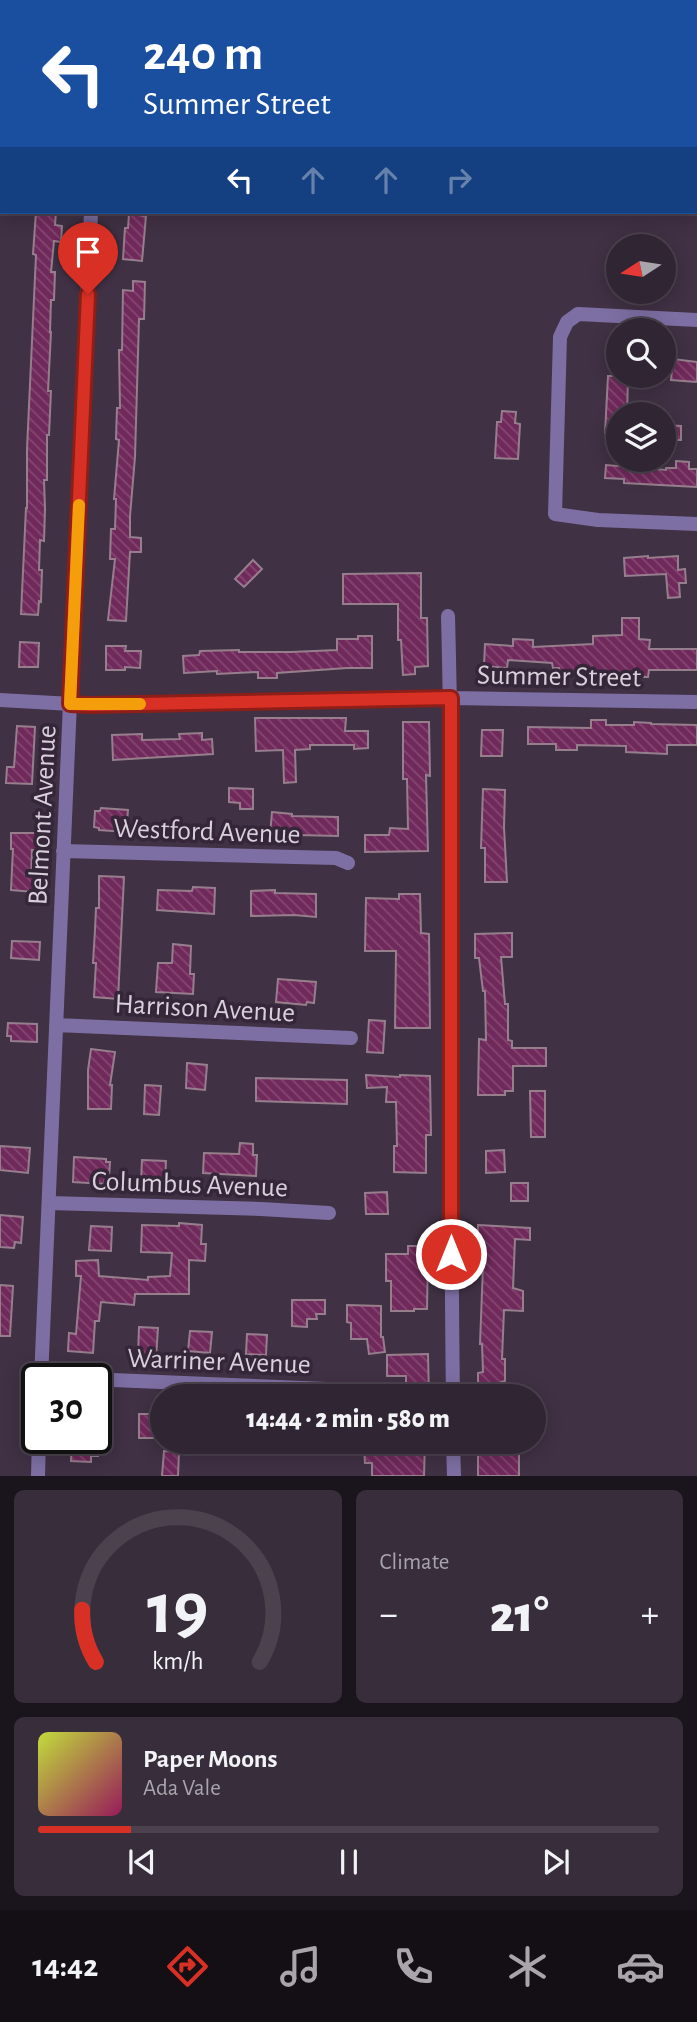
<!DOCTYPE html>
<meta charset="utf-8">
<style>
:root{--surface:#302533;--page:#382d3b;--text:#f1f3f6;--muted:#a8a5ac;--line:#4b424e;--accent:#d93025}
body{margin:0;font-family:"Alegreya Sans",sans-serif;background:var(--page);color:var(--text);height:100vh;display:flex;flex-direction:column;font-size:26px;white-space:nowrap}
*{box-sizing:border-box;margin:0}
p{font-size:23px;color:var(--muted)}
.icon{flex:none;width:38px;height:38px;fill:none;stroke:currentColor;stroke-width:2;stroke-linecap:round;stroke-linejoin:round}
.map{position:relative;height:1476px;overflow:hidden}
.panel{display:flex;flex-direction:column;gap:14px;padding:14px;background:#1a141c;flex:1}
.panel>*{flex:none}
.hud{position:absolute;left:0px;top:0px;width:698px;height:214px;box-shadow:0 4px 18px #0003,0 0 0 2px var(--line);background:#1a4fa0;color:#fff;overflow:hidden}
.needle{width:46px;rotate:258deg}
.buttons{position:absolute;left:606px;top:234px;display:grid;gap:14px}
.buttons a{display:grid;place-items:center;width:70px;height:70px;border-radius:50%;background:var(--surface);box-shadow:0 4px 18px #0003,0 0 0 2px var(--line);font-size:35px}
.speed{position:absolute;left:21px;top:1363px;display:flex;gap:14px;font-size:35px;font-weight:700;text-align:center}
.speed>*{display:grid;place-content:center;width:91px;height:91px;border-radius:50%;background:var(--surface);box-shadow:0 4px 18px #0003,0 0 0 2px var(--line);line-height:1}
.speed .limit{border:4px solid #111;border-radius:10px;background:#fff;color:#111}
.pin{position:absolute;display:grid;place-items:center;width:60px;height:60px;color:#fff;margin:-72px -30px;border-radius:50% 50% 50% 0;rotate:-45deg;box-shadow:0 0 7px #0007}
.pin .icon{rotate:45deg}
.me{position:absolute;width:77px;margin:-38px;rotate:0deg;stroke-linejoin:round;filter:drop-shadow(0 0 5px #0008)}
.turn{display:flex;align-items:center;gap:24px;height:147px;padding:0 28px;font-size:32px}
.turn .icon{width:91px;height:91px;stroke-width:2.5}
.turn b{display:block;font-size:49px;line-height:60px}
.lanes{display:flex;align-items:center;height:66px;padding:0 28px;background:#0003;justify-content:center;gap:35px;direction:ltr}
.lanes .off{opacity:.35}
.big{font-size:52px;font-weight:800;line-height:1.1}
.panel .tile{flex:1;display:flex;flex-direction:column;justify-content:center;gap:10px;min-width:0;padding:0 24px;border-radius:10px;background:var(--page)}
.panel .dial{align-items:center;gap:0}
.dial svg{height:182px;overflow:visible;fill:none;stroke:var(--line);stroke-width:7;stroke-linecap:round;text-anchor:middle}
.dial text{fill:var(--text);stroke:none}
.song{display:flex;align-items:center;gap:21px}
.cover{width:84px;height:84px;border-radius:10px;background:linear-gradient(135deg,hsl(70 70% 55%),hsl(330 70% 35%))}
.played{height:7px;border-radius:4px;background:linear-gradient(90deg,var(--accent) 15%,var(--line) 15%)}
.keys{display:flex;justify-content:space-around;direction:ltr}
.heat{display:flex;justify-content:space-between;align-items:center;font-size:38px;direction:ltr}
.panel .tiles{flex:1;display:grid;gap:14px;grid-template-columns:1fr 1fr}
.tile:last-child{grid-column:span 2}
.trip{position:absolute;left:150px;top:1384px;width:396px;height:70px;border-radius:35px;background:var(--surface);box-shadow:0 4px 18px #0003,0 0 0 2px var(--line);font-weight:800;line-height:70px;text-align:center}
.tabs{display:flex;height:112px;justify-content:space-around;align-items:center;background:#130f14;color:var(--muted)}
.tabs .icon{width:49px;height:49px}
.tabs .on{color:var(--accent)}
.tabs b{font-size:32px;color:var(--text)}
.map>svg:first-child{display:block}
</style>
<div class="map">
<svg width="697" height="1476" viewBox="0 0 697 1476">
<defs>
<pattern id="building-back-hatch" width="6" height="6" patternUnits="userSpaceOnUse" patternTransform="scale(1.75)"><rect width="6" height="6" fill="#70295b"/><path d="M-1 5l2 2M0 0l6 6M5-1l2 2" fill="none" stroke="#844772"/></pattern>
</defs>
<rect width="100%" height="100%" fill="#403144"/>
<path fill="url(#building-back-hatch)" stroke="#967e8d" stroke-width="2" d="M 36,212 L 56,212 L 55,225 L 62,226 L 61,242 L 54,241 L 51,272 L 55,272 L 54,300 L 51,300 L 50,332 L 51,332 L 48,391 L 51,391 L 49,435 L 47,435 L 47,480 L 44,480 L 45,509 L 44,541 L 40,540 L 39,570 L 42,570 L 41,602 L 39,601 L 38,615 L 21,614 L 26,508 L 27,508 L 27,449 L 36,255 L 33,254 Z
M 129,214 L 146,216 L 142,261 L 123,259 L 125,228 L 128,228 Z
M 133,281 L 145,282 L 144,319 L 139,319 L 135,457 L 130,516 L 130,537 L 141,538 L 141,552 L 130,552 L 126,621 L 108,620 L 115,559 L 110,559 L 111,529 L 115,529 L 116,499 L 114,499 L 119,440 L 116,439 L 117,408 L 120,408 L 119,350 L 122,350 L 123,290 L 133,291 Z
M 673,359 L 697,362 L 697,382 L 671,380 Z
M 608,376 L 628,376 L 627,415 L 618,415 L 618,434 L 605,433 Z
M 502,411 L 516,412 L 515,423 L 520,424 L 518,459 L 495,458 L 497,422 L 501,422 Z
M 665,425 L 681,426 L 681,440 L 664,440 Z
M 676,461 L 689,462 L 689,469 L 697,469 L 697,487 L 624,483 L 624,479 L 605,478 L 606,465 L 666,470 L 666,468 L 676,468 Z
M 648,556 L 648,558 L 678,556 L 678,570 L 685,569 L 686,583 L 679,583 L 680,597 L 668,598 L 666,574 L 625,576 L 624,558 Z
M 253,560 L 262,569 L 244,587 L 235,579 Z
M 421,573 L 421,618 L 427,618 L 428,666 L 415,667 L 415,674 L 403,675 L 401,640 L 398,640 L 398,604 L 343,604 L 343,574 Z
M 622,618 L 639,618 L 639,639 L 650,640 L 649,649 L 697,649 L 697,670 L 649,670 L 648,677 L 643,677 L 630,676 L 630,674 L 587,675 L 587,671 L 560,672 L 559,668 L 553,668 L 552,663 L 508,660 L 507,668 L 484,666 L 485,644 L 513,646 L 513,639 L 533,640 L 533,647 L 593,644 L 593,636 L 622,635 Z
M 358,636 L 372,636 L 372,668 L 347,668 L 277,673 L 277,678 L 258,678 L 258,672 L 217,674 L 217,671 L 184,673 L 183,656 L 199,655 L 200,651 L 239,650 L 239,652 L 291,652 L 337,650 L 337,639 L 358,639 Z
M 20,642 L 39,643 L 38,667 L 19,667 Z
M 106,646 L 126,646 L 125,651 L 141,651 L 140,668 L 125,667 L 125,670 L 106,670 Z
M 255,718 L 346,718 L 345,731 L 368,731 L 368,748 L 354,749 L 354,745 L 310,745 L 310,749 L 295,750 L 296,782 L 284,783 L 283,750 L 256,751 Z
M 591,720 L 606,720 L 606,725 L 634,725 L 634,722 L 651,723 L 651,724 L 697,725 L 697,745 L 667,745 L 667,754 L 626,752 L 626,746 L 577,745 L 577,750 L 556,750 L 556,744 L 528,744 L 528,727 L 591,728 Z
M 403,722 L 429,722 L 430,776 L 426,775 L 428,851 L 365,852 L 365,835 L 389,835 L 390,828 L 408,829 L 407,779 L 403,779 Z
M 17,726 L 35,727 L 32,784 L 6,783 L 7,767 L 14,767 Z
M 482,730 L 503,730 L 502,756 L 481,756 Z
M 202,733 L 202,740 L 212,739 L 213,754 L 113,760 L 112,735 L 142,734 L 142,740 L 180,739 L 179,734 Z
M 229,788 L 253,789 L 253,809 L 240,809 L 240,803 L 229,802 Z
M 483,789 L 505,790 L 504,827 L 507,882 L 485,882 L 485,848 L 481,848 Z
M 101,808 L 128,810 L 126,832 L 99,830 L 99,828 L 94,827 L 95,811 L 100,811 Z
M 272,812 L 292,814 L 292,816 L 338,817 L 338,836 L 298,835 L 297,837 L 270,835 Z
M 11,833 L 40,833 L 39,850 L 32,850 L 31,876 L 34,876 L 34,892 L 11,890 L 13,849 L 11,849 Z
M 99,876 L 124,877 L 118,999 L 94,997 L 96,963 L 93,963 L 95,930 L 96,908 L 99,908 Z
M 193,887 L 215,888 L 214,914 L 157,910 L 158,890 L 192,891 Z
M 275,890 L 275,893 L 316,894 L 316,917 L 294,915 L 251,916 L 251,891 Z
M 399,894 L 420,894 L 421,933 L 429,934 L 430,1028 L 395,1028 L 396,951 L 365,951 L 366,898 L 399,899 Z
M 512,933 L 512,957 L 501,957 L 505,1004 L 508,1004 L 508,1040 L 512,1041 L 512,1048 L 546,1048 L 546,1066 L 513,1066 L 513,1091 L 505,1091 L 505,1095 L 478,1095 L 479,1039 L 486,1040 L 485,991 L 483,991 L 479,958 L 475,958 L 475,934 Z
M 12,941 L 40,942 L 39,960 L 11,958 Z
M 173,944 L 191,946 L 190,974 L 194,974 L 193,994 L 156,992 L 158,963 L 172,963 Z
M 278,979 L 316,982 L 314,1003 L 307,1002 L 306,1005 L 276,1002 Z
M 369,1020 L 385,1021 L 383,1053 L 367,1052 Z
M 8,1023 L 37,1024 L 37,1042 L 11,1041 L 11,1036 L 7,1036 Z
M 91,1049 L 115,1052 L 110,1085 L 112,1085 L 111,1109 L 88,1109 L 88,1070 Z
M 187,1063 L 207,1065 L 205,1090 L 186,1088 Z
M 366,1075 L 400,1077 L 400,1075 L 430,1076 L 431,1135 L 426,1135 L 426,1173 L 394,1172 L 394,1146 L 397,1146 L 396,1102 L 386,1102 L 387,1087 L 367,1088 Z
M 256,1078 L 347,1080 L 347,1104 L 256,1101 Z
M 145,1085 L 161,1086 L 159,1115 L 144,1114 Z
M 530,1091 L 545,1091 L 545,1137 L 531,1137 Z
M 240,1143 L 253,1144 L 253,1155 L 257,1155 L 256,1176 L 203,1173 L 204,1153 L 239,1154 Z
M 0,1146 L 30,1148 L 28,1173 L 0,1170 Z
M 504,1150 L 505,1172 L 486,1173 L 486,1151 Z
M 74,1157 L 106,1159 L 106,1162 L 110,1162 L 109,1177 L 105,1177 L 104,1184 L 73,1182 Z
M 142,1160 L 166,1161 L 165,1183 L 141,1182 Z
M 511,1183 L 528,1183 L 528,1201 L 511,1201 Z
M 387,1192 L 388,1214 L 366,1214 L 365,1193 Z
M 0,1215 L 23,1217 L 21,1243 L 15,1242 L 14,1248 L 0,1247 Z
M 179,1223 L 202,1225 L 201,1244 L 206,1244 L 205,1261 L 189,1260 L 189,1294 L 135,1294 L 134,1305 L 101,1302 L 99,1321 L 95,1321 L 93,1353 L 68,1351 L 69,1333 L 76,1334 L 81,1276 L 76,1276 L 76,1261 L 98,1260 L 99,1276 L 148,1280 L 148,1277 L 170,1276 L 172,1253 L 141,1252 L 142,1225 L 179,1226 Z
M 478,1225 L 530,1228 L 530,1240 L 515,1239 L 513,1288 L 523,1291 L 523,1311 L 504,1310 L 502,1359 L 505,1359 L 505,1381 L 501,1382 L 501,1388 L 478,1388 L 478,1373 L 483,1372 L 482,1344 L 480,1344 L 483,1266 L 477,1265 Z
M 91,1226 L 112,1227 L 111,1251 L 89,1250 Z
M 408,1246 L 423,1246 L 422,1254 L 428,1254 L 427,1309 L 414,1309 L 414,1311 L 391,1311 L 391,1281 L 386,1281 L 386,1254 L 408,1254 Z
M 0,1285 L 13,1286 L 10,1336 L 0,1336 Z
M 292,1300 L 325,1300 L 325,1314 L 316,1314 L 317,1319 L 307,1319 L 307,1327 L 292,1326 Z
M 347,1305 L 381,1306 L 381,1337 L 383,1337 L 385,1352 L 369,1354 L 367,1339 L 351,1339 L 351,1323 L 347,1322 Z
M 139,1327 L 158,1328 L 156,1358 L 138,1357 Z
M 190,1331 L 212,1332 L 210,1353 L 188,1351 Z
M 247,1334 L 267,1335 L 266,1355 L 246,1354 Z
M 428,1354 L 429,1396 L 406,1396 L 406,1376 L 387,1376 L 387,1355 Z
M 139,1414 L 162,1414 L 161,1438 L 139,1438 Z
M 72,1438 L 99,1439 L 98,1456 L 91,1456 L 91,1462 L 71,1461 Z
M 393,1442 L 425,1442 L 424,1476 L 372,1476 L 372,1463 L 365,1463 L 364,1448 L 393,1447 Z
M 478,1442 L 519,1442 L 519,1476 L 478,1476 Z
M 164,1451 L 179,1452 L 178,1476 L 162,1476 Z"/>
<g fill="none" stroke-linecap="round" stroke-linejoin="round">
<path stroke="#7d6fa3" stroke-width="14" d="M 697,320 L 578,314 L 567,322 L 560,337 L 555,514 L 598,520 L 697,524
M 448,616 C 455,876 449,1136 453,1396
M 0,700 L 90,705 L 451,698 L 697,702
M 63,851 L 336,858 L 348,863
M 56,1025 L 351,1038
M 49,1203 L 261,1209 L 329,1213
M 41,1377 L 352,1390
M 41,1379 L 91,212
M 453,1442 L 454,1476
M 38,1476 L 39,1438"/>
<path stroke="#d7cafe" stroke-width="21" d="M 392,2 L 402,0
M 696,21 L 697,21
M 0,58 L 2,58
M 696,62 L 697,62
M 0,98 L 2,98
M 696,157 L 697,157"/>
</g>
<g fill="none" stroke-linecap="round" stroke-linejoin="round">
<g stroke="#8d1f18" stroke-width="18">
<path id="route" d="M 88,294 L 70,704 L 90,705 L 451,698 L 451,1254"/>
</g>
<use href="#route" stroke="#d93025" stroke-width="12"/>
<path stroke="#f59e0b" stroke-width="12" d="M 79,505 L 70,704 L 140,704"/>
</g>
<g text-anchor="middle" stroke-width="7" stroke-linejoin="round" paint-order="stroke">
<g font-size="28" fill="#d9d0dc" stroke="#352739">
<text transform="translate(559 675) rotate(1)" y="10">Summer Street</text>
<text transform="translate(41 815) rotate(-87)" y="10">Belmont Avenue</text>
<text transform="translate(207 830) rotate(2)" y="10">Westford Avenue</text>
<text transform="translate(205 1007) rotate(3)" y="10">Harrison Avenue</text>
<text transform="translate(190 1183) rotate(2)" y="10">Columbus Avenue</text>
<text transform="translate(219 1360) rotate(2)" y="10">Warriner Avenue</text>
</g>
</g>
</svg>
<div class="buttons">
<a><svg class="needle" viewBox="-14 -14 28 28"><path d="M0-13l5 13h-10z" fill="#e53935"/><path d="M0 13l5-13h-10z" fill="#a8a5ac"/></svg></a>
<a><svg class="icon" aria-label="search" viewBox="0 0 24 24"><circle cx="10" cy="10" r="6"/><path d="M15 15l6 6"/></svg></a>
<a><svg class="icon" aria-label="layers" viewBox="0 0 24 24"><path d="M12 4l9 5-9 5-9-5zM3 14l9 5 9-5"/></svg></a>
</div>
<div class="speed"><div class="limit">30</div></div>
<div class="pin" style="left:88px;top:294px;background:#d93025"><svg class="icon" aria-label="arrive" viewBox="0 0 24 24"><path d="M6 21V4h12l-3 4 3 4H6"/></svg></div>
<svg class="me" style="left:451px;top:1254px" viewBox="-20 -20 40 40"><circle r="17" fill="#d93025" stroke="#fff" stroke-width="3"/><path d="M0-11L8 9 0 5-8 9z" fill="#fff"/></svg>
<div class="trip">14:44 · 2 min · 580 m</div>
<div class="hud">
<div class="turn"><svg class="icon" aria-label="left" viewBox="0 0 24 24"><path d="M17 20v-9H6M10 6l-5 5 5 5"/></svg><div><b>240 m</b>Summer Street</div></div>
<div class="lanes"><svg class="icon" aria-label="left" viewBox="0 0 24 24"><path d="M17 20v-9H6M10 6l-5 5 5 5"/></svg><svg class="icon off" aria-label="ahead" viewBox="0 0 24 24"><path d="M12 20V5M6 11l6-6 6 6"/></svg><svg class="icon off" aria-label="ahead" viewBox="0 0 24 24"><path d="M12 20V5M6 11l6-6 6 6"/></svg><svg class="icon off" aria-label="right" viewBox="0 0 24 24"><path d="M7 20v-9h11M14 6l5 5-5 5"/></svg></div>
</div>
</div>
<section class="panel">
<div class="tiles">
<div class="tile dial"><svg viewBox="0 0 100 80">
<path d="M14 69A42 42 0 1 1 86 69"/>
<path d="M14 69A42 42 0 0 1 8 46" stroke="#d93025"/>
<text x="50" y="56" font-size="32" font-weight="700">19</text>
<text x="50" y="72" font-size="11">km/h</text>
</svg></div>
<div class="tile"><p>Climate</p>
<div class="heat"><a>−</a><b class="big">21°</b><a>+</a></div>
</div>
<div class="tile">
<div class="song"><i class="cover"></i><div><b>Paper Moons</b><p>Ada Vale</p></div></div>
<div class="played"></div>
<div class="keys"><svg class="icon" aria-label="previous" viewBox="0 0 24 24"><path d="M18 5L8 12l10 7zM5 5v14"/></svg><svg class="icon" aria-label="pause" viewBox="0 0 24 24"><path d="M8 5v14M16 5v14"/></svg><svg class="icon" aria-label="next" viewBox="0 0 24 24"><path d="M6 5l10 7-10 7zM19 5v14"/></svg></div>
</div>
</div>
</section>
<nav class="tabs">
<b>14:42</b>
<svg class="icon on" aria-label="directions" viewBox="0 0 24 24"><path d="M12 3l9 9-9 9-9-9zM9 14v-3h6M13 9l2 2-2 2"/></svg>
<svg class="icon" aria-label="music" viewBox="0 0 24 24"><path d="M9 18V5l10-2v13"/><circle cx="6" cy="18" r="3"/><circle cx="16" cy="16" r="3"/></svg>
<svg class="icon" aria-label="phone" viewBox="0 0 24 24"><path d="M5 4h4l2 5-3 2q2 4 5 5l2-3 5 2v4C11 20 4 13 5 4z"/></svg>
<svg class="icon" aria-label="climate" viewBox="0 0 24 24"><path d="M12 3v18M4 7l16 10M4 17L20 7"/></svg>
<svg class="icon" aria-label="car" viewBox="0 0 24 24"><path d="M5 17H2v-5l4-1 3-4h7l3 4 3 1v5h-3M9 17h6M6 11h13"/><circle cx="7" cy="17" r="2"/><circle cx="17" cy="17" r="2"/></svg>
</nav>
